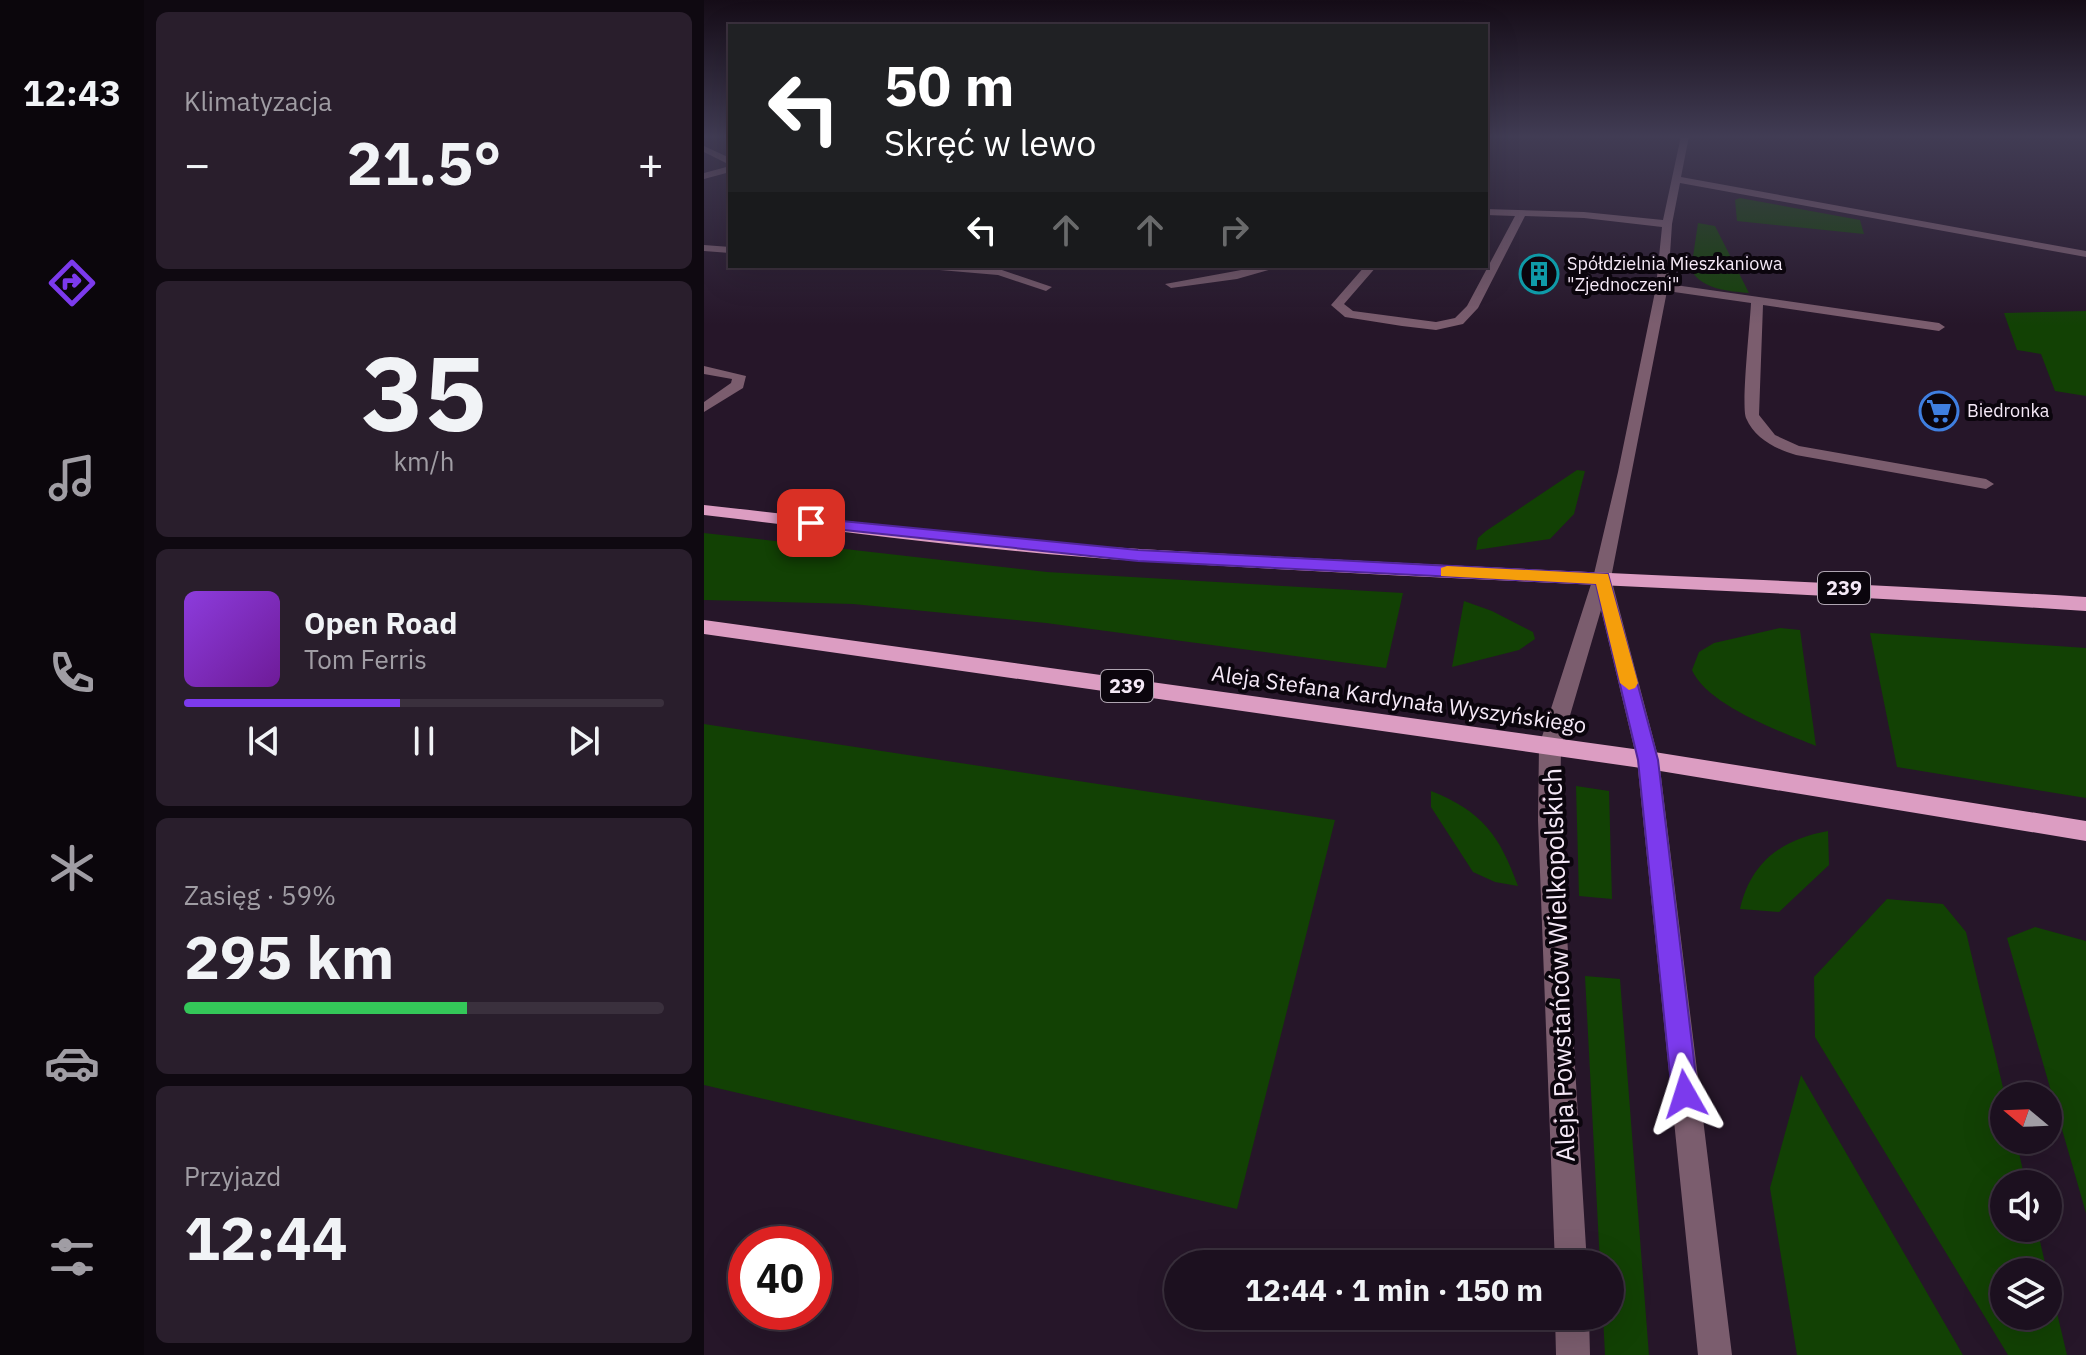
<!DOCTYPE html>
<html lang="pl">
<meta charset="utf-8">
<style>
:root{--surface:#1c101f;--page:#291e2c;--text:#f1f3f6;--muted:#a09da4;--line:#3a303d;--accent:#7c3aed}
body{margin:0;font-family:"IBM Plex Sans",sans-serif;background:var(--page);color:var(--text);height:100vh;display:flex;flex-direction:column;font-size:30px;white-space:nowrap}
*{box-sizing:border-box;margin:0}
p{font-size:26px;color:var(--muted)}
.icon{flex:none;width:44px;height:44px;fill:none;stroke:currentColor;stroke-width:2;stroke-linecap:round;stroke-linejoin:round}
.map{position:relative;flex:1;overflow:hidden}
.sheet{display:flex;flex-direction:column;gap:12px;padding:12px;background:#0f0911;width:560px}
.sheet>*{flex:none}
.top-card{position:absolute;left:24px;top:24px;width:760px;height:244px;border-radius:0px;box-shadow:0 8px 32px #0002,0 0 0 2px var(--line);background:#202124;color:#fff;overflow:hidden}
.needle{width:52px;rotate:289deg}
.fabs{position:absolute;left:1286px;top:1082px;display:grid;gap:16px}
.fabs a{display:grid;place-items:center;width:72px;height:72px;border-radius:50%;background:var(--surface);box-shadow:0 8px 32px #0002,0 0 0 2px var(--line);font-size:40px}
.speed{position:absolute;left:24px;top:1226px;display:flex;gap:16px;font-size:40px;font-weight:700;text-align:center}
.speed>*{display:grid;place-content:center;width:104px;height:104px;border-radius:50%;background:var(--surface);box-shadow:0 8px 32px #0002,0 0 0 2px var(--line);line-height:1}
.speed .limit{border:12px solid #d22;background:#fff;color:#111}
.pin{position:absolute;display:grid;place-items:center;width:68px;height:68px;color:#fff;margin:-34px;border-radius:16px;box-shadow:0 4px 12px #0006}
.me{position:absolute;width:88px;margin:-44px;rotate:354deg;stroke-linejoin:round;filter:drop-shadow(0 0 6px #0008)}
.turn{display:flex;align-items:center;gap:28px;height:168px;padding:0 24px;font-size:36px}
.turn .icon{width:104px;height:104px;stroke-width:2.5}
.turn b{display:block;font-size:56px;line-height:68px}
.lanes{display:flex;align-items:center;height:76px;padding:0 24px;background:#0003;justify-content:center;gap:40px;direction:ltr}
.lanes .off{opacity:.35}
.big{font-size:60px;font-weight:800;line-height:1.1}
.sheet .tile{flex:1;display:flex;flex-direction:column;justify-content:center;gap:12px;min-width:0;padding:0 28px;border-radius:12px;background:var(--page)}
.sheet .dial{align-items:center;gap:0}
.dial b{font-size:104px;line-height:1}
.song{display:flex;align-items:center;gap:24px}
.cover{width:96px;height:96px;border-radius:12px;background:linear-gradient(135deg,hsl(270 70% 55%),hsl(280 70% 35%))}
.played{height:8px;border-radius:4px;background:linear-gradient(90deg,var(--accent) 45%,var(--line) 45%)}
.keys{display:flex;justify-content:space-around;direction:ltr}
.heat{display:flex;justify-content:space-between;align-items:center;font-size:44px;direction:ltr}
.charge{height:12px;border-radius:6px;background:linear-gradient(90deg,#34c759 59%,var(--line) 0)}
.trip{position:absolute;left:460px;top:1250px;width:460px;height:80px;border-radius:40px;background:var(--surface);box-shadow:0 8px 32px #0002,0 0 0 2px var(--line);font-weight:800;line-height:80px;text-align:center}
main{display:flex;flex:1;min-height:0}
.dock{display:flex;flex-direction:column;width:144px;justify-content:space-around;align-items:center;background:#0b060c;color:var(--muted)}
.dock .icon{width:56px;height:56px}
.dock .current{color:var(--accent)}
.dock b{font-size:36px;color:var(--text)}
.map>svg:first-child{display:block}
</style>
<main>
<nav class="dock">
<b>12:43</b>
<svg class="icon current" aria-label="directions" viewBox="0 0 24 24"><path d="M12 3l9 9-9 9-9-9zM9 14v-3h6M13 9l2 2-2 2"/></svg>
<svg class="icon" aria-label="music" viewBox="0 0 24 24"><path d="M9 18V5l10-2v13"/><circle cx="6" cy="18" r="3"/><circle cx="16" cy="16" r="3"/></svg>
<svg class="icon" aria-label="phone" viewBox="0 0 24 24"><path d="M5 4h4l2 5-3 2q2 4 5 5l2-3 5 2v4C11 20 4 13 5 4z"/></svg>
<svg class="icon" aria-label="climate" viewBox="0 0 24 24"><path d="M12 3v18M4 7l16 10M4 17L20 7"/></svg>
<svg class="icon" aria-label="car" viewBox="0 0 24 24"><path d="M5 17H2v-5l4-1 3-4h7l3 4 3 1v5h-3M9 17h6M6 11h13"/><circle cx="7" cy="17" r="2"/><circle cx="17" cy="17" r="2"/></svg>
<svg class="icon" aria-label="filters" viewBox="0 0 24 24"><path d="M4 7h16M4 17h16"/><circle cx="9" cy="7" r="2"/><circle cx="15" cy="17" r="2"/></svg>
</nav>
<section class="sheet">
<div class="tile"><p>Klimatyzacja</p>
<div class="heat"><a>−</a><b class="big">21.5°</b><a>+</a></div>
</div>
<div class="tile dial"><b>35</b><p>km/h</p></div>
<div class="tile">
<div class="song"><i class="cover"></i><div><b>Open Road</b><p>Tom Ferris</p></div></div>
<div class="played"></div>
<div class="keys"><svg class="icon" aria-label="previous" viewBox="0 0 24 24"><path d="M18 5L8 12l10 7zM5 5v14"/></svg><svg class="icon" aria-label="pause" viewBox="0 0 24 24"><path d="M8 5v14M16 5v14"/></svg><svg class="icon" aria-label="next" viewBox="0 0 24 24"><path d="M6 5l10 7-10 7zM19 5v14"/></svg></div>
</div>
<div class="tile"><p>Zasięg · 59%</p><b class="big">295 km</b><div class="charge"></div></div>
<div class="tile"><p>Przyjazd</p><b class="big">12:44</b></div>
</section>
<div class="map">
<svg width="1382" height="1355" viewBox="0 0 1382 1355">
<rect width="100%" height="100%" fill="#261629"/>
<path fill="#124104" d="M 1036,198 L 1156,220 L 1160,234 L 1033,221 L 1031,200 Z
M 994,223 L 1011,226 L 1045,293 C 1024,291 999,290 987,270 Z
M 1382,311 L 1382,396 L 1351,391 L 1337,354 L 1313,350 L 1300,313 Z
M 873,470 L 881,471 L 870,514 L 846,539 L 772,550 L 774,538 L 782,531 Z
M 0,533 L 343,572 L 699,593 L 682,668 L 342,623 L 149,604 L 0,600 Z
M 760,601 L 788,611 L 829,632 L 831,639 L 815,650 L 748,667 Z
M 1076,628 L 1096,630 L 1112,746 C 1077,732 1003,705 988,670 L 995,652 L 1010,643 Z
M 1166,633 L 1382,648 L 1382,798 L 1193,767 Z
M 0,724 L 631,820 L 533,1209 L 0,1085 Z
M 872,786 L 905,791 L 908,899 L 875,896 Z
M 727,791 C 778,811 796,836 814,886 L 791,882 L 769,872 L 727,807 Z
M 1124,831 L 1125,865 L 1075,912 L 1036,909 C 1047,861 1079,839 1124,831 Z
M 1183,899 L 1239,904 L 1262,932 L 1301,1096 L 1300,1140 L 1312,1140 L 1322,1184 L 1300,1184 L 1300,1228 L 1333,1228 L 1343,1272 L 1300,1272 L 1300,1316 L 1344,1316 L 1344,1275 L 1363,1355 L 1304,1355 L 1111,1037 L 1110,977 Z
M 1331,927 L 1382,941 L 1382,1213 L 1303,938 Z
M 881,976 L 916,979 L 945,1355 L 901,1355 L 899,1316 L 906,1316 L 906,1264 L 896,1264 Z
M 1097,1075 L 1259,1355 L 1093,1355 L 1066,1188 Z"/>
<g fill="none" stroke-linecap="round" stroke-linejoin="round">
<path fill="#7b5d6e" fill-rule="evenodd" d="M 977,136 L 985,136 L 977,177 L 1382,251 L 1382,257 L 976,183 L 968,224 L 964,284 L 1235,323 L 1241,327 L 1235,331 L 1059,305 L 1055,415 L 1071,435 L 1095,446 L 1282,479 L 1290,484 L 1282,489 L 1092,455 C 1072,449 1051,439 1042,418 C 1037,405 1046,324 1047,303 L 963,291 L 907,578 L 955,760 L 1028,1355 L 994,1355 L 933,760 L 897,610 L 857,746 L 856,820 L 883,1264 L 851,1264 L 834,820 L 835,746 L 889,578 L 914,472 L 952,287 L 958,227 L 880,218 L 821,216 L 774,308 L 759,324 L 732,330 L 698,326 L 641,317 L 627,305 L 661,266 L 673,266 L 640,304 L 649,311 L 732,322 L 751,318 L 763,306 L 811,216 L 782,215 L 782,209 L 880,212 L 959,220 Z
M 0,146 L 26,158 L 26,165 L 0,152 Z
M 26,166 L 26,172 L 0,179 L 0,173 Z
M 0,245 L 26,247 L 26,253 L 0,251 Z
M 218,266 L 295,269 L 348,287 L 342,291 L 294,275 L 224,269 Z
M 559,266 L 578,266 L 533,279 L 467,288 L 461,284 Z
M 0,366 L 42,376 L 39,388 L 0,412 L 0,402 L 27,383 L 28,379 L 0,374 Z
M 851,1316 L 885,1316 L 886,1355 L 852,1355 Z"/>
<path fill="#dc9dc2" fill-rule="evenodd" d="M 0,505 C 145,521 291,540 436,549 C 751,568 1067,578 1382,597 L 1382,611 C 1067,590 751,581 436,561 C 290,552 145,532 0,515 Z
M 0,620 L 944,751 L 1382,821 L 1382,841 L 944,769 L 0,634 Z"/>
</g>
<linearGradient id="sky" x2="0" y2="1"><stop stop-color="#150c17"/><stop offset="0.42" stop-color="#413c54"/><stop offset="1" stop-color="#413c54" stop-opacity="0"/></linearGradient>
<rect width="1382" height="325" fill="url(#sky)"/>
<path fill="#7c3aed" stroke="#51269a" stroke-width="2" d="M 107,518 L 434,550 L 904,574 L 954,760 L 994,1094 L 991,1103 L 981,1107 L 972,1103 L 968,1094 L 934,760 L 892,584 L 434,561 L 102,526 L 100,523 Z"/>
<path fill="#f59e0b" d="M 743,566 L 904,574 L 934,683 L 931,688 L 925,690 L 916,683 L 892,584 L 737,576 L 737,568 Z"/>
<defs>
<g id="building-ring" transform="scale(2)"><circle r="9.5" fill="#0b050d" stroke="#0f9aa8" stroke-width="1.5"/><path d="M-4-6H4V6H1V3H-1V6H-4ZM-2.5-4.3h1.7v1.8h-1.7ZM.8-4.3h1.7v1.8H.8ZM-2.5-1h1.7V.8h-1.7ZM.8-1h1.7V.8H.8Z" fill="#0f9aa8"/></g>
<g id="supermarket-ring" transform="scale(2)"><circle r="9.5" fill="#0b050d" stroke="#3f7fe0" stroke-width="1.5"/><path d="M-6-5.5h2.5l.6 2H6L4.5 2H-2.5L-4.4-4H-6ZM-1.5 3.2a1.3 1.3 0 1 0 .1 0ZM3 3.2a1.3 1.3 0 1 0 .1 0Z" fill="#3f7fe0"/></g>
</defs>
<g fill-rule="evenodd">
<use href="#building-ring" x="835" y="274"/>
<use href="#supermarket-ring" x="1235" y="411"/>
</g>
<g text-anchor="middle" stroke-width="8" stroke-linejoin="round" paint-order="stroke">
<g font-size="18" fill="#f5e9f7" stroke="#0b050d" text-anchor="start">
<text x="863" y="270">Spółdzielnia Mieszkaniowa<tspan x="863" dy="21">"Zjednoczeni"</tspan></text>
<text x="1263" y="417">Biedronka</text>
</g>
<g fill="#0b050d" stroke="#afa5b1" stroke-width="2">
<rect x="1114" y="572" width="52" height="32" rx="6"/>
<rect x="397" y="670" width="52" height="32" rx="6"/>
</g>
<g font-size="20" font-weight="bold" fill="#f5e9f7">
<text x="1140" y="595">239</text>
<text x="423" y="693">239</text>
</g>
<g font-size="22" fill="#f5e9f7" stroke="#0b050d">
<text transform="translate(695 699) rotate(8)" y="8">Aleja Stefana Kardynała Wyszyńskiego</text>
</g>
<g font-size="26" fill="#f5e9f7" stroke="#0b050d">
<text transform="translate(855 965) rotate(-92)" y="9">Aleja Powstańców Wielkopolskich</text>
</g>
</g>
</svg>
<div class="fabs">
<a><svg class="needle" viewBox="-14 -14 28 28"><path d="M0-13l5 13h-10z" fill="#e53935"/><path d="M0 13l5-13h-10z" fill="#a09da4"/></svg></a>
<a><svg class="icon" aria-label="sound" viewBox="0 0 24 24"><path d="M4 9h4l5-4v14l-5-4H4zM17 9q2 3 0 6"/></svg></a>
<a><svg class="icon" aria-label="layers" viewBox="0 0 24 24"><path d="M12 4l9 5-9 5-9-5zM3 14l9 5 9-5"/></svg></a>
</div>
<div class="speed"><div class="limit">40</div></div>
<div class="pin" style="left:107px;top:523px;background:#d93025"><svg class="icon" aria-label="arrive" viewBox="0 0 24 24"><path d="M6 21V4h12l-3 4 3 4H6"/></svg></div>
<svg class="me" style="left:981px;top:1094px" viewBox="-20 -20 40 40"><path d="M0-17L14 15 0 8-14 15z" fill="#7c3aed" stroke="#fff" stroke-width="4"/></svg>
<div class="trip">12:44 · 1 min · 150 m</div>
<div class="top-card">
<div class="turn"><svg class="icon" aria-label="left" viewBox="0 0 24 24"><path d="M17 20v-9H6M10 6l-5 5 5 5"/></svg><div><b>50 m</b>Skręć w lewo</div></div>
<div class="lanes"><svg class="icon" aria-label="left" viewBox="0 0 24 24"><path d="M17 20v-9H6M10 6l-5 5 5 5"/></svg><svg class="icon off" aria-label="ahead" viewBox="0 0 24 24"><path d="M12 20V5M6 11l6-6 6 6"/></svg><svg class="icon off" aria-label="ahead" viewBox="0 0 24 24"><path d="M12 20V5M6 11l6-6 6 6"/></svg><svg class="icon off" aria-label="right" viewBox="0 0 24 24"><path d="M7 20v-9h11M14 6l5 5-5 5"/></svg></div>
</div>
</div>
</main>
